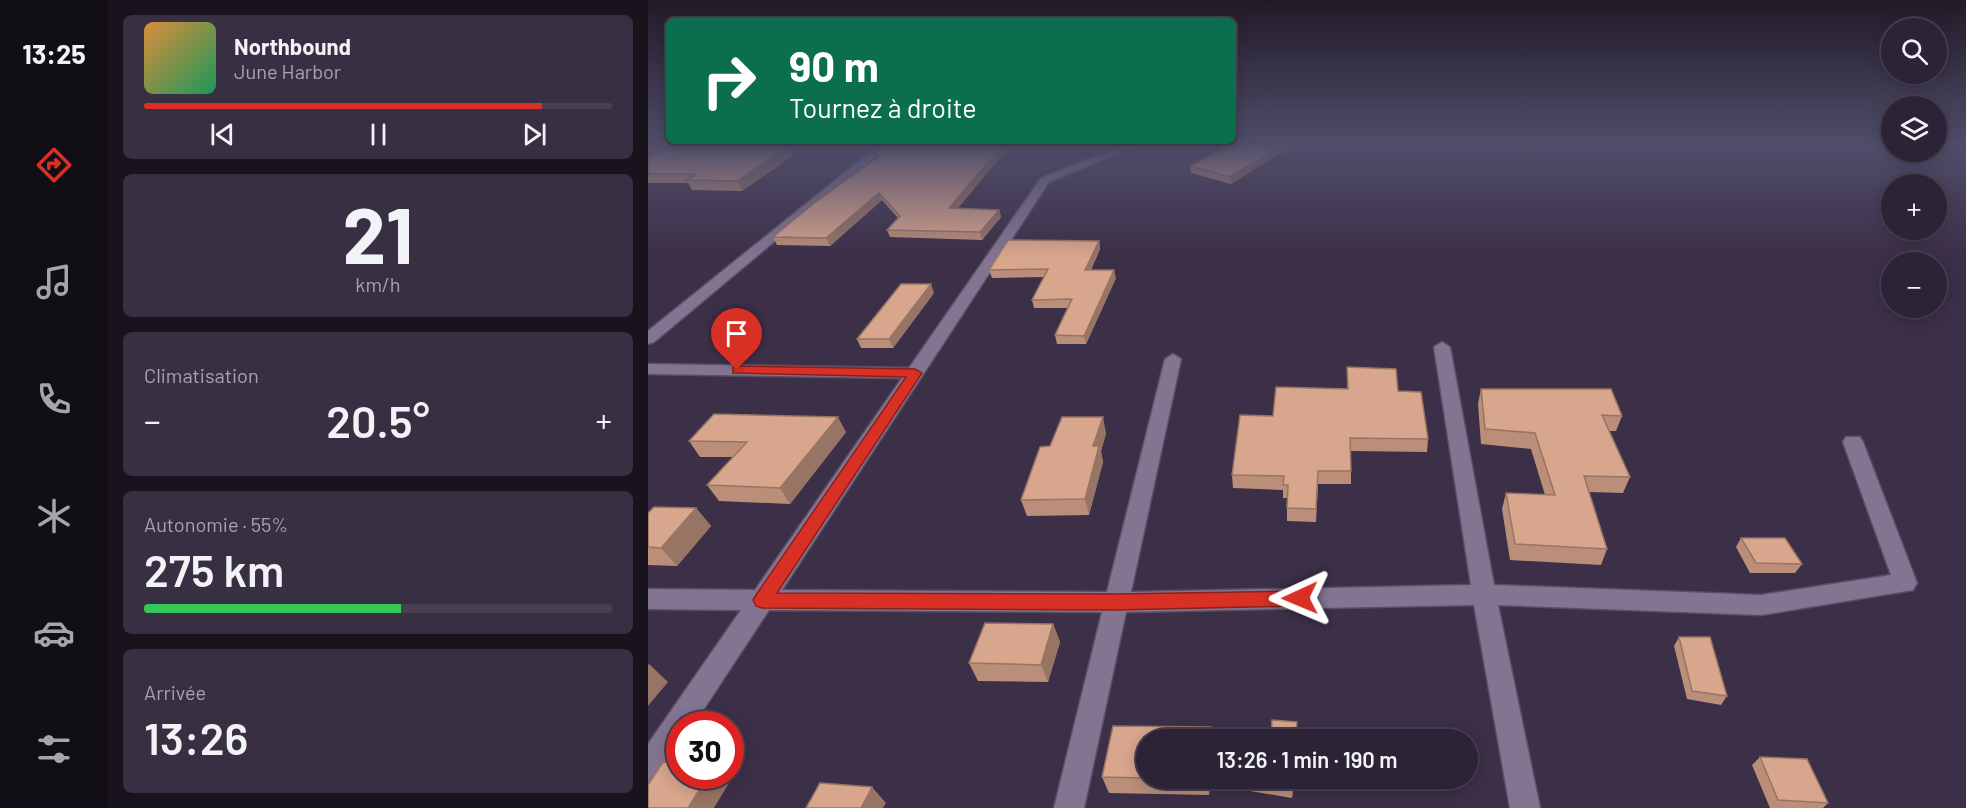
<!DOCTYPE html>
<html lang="fr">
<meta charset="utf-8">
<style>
:root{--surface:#2d2336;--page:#392f42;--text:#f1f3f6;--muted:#a7a4ad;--line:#484051;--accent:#d93025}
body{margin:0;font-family:Barlow,sans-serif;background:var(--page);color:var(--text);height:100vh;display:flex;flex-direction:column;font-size:22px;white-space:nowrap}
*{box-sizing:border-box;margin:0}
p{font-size:20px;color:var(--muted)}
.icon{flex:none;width:33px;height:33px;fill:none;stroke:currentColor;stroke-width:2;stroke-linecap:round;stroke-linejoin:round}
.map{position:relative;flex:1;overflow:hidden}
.side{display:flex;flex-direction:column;gap:15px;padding:15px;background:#19131e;width:540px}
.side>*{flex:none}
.guide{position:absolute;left:18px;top:18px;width:570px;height:126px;border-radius:9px;box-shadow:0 3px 15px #0003,0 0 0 2px var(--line);background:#0b6e4f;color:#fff;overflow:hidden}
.fabs{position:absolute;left:1233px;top:18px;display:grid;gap:12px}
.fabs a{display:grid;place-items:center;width:66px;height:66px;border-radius:50%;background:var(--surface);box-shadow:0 3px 15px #0003,0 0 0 2px var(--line);font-size:30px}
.speed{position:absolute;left:18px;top:711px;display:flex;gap:12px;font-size:30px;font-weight:700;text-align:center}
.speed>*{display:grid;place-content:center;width:78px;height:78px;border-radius:50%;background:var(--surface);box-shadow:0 3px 15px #0003,0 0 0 2px var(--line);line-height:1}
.speed .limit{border:9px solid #d22;background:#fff;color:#111}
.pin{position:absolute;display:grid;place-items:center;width:51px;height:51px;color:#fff;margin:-62px -26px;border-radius:50% 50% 50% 0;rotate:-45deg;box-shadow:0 0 6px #0007}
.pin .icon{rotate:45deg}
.me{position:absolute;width:66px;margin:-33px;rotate:269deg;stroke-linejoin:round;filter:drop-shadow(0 0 4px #0008)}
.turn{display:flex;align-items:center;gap:21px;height:126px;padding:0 24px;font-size:27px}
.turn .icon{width:78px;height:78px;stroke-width:2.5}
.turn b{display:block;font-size:42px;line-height:51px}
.big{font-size:45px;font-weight:600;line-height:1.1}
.side .card{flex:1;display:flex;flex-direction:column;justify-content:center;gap:9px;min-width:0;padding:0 21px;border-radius:9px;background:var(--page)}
.side .dial{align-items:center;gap:0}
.dial b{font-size:78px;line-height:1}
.song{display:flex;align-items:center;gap:18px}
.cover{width:72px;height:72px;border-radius:9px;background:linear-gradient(135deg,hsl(30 70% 55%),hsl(150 70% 35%))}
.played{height:6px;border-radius:3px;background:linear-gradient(90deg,var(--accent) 85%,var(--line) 85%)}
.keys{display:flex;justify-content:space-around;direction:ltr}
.heat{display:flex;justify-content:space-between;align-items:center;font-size:33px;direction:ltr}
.charge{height:9px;border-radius:4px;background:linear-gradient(90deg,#34c759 55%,var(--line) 0)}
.trip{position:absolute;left:488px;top:729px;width:342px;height:60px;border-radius:30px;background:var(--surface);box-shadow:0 3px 15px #0003,0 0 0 2px var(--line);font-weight:600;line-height:60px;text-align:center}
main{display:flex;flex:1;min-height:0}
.dock{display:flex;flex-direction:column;width:108px;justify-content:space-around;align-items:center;background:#120e16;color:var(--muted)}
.dock .icon{width:42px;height:42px}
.dock .current{color:var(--accent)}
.dock b{font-size:27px;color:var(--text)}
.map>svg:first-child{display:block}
</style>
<main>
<nav class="dock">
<b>13:25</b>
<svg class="icon current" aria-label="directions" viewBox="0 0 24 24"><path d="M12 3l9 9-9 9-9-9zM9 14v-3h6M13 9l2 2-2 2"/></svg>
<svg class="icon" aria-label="music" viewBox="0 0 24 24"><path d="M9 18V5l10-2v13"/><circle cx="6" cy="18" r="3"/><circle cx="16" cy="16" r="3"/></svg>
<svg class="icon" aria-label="phone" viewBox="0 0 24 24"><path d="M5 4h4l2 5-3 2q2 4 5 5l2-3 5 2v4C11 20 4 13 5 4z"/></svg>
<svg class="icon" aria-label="climate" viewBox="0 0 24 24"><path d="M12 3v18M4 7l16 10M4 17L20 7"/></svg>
<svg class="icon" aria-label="car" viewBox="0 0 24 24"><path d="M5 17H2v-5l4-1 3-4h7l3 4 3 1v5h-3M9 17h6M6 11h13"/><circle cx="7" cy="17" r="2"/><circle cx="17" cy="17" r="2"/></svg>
<svg class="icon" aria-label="filters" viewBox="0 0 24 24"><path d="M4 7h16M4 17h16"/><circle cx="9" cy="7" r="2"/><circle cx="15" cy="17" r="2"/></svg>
</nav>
<section class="side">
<div class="card">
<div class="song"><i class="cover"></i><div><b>Northbound</b><p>June Harbor</p></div></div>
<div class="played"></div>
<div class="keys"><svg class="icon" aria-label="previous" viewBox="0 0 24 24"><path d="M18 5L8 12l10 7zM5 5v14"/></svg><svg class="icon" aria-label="pause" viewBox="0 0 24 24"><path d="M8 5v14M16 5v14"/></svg><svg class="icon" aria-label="next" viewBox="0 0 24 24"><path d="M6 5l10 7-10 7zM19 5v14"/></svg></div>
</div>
<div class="card dial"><b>21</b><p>km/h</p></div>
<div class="card"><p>Climatisation</p>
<div class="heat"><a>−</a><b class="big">20.5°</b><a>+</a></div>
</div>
<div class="card"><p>Autonomie · 55%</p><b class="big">275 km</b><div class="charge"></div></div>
<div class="card"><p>Arrivée</p><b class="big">13:26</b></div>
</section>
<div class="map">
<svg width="1318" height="808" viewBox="0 0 1318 808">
<rect width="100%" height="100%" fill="#3c2f48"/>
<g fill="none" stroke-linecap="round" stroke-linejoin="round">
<g stroke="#594e63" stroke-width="3">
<path id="street" d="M 231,145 L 242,145 L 6,342 L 0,344 L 0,331 Z
M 477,145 L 490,145 L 401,182 L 134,590 L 459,592 L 517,359 L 525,354 L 533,359 L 483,592 L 823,585 L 786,347 L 794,342 L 802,347 L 846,585 L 1113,595 L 1243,575 L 1195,442 L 1198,437 L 1212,437 L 1215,442 L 1269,583 L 1265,590 L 1113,615 L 850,605 L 892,808 L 862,808 L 826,605 L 478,612 L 436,808 L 406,808 L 454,612 L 121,610 L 46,724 L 32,724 C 32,747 23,774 0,783 L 0,744 L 93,610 L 0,609 L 0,589 L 107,590 L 254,378 L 0,374 L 0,364 L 261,368 L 393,178 Z"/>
</g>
<use href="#street" fill="#837592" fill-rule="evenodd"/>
</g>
<path fill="#ba8e79" d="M 0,145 L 22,145 L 13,149 L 14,151 L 146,155 L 94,191 L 44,190 L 40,183 L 0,183 Z
M 367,145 L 358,154 L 355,154 L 310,208 L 351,210 L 353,217 L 334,240 L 242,237 L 239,230 L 250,218 L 234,200 L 182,246 L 129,245 L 125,237 L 231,157 L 229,150 Z
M 642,147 L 583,184 L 543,173 L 542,166 Z
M 451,241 L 452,249 L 443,270 L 468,278 L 438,344 L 409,344 L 407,335 L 420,308 L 386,308 L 384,300 L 396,277 L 344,278 L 341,270 Z
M 286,293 L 245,348 L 213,348 L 209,339 Z
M 699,367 L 750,391 L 780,439 L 779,452 L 703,451 L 703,484 L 670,484 L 668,522 L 639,521 L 639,498 L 635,498 L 635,490 L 585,488 L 584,475 L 625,416 L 699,389 Z
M 833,389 L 974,416 L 968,431 L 961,431 L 982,477 L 975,493 L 941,492 L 959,549 L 953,565 L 862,560 L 854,509 L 858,493 L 897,495 L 883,449 L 833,444 L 830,404 Z
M 198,432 L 142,504 L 71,501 L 59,485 L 85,457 L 52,457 L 41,441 Z
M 458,433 L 453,451 L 455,462 L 441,515 L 379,516 L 373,500 Z
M 48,508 L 63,526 L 29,566 L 0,565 L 0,513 Z
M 1093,538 L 1154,564 L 1147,573 L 1102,573 L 1088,547 Z
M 405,624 L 412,642 L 400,682 L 330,681 L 321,663 Z
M 1031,637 L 1079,696 L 1073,705 L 1039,699 L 1026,646 Z
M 465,726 L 563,727 L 565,740 L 498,740 L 498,778 L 563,778 L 561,795 L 461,793 L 454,777 Z
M 1112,757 L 1180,803 L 1175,808 L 1122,808 L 1104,765 Z
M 647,778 L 644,798 L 602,791 L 601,783 Z"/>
<path fill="#977463" d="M 4,145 L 22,145 L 13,149 L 14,152 L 0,159 L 0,148 Z
M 359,145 L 367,145 L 358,154 L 357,147 Z
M 635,145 L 642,145 L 642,147 L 583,184 L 582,177 Z
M 142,146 L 146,155 L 94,191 L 89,181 Z
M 353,147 L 355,154 L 304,215 L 301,208 Z
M 231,193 L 234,200 L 182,246 L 178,238 Z
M 351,210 L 353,217 L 334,240 L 332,232 Z
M 451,241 L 452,249 L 439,278 L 437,270 Z
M 466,270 L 468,278 L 438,344 L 436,336 Z
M 283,284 L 286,293 L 245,348 L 241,339 Z
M 190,417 L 198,432 L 142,504 L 132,488 Z
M 455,417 L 458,433 L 453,451 L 455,462 L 441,515 L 437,499 L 445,446 Z
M 48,508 L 63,526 L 29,566 L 13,548 Z
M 405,624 L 412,642 L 400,682 L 393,665 Z
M 1,664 L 20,682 L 0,706 L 0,665 Z
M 563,727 L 565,740 L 562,740 Z
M 60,776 L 81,776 L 84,778 L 66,808 L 40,808 Z
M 558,778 L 563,778 L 561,795 L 558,779 Z
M 646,778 L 647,778 L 644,798 L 644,789 Z
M 224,787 L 238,803 L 235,808 L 213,808 Z"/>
<path fill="#d8a58d" stroke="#977463" stroke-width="1.5" d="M 28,145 L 87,145 L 142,146 L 89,181 L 38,180 L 49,174 L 0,174 L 0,158 Z
M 235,145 L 359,145 L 357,147 L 353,147 L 301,208 L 351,210 L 332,232 L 239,230 L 252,216 L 231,193 L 178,238 L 125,237 L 165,204 L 240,150 L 229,150 Z
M 582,145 L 635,145 L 582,177 L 542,166 Z
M 360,240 L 451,241 L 437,270 L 466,270 L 436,336 L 407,335 L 424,299 L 384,300 L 400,269 L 341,270 Z
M 253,284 L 283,284 L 241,339 L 209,339 Z
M 699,367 L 748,369 L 750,391 L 773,392 L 780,439 L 702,438 L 703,471 L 670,471 L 668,509 L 639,508 L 640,485 L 635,485 L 636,476 L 584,475 L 592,415 L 625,416 L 628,387 L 700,389 Z
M 833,389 L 963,389 L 974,416 L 954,415 L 982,477 L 936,476 L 959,549 L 867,544 L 858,493 L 907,495 L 887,433 L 837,429 Z
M 66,414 L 190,417 L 132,488 L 59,485 L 99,442 L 41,441 Z
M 414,417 L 455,417 L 445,446 L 451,446 L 437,499 L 373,500 L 392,447 L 402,446 Z
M 6,507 L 48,508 L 13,548 L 0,547 L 0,513 Z
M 1093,538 L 1137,538 L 1154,564 L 1108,563 Z
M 337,623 L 405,624 L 393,665 L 321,663 Z
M 1031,637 L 1062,637 L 1079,696 L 1044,691 Z
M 624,720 L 649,722 L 647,740 L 610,740 L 610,735 L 623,737 Z
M 465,726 L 563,727 L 562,740 L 498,740 L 498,778 L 454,777 Z
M 1112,757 L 1159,759 L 1180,803 L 1130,800 Z
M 15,762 L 32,763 L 32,776 L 60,776 L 40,808 L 0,808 L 0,785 Z
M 602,778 L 646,778 L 644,789 L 601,783 Z
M 172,783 L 224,787 L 213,808 L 158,808 Z"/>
<linearGradient id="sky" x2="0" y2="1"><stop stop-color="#211a28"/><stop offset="0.56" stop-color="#504d6a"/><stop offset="1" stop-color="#504d6a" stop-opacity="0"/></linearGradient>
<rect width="1318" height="258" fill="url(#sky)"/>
<path fill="#d93025" stroke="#8d1f18" stroke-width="1.5" d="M 89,366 L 267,369 L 274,373 L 129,593 L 468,594 L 652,591 L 658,593 L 661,598 L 658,604 L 652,606 L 468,610 L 114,608 L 108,606 L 105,600 L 108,595 L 258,377 L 85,373 L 85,367 Z"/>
</svg>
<div class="fabs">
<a><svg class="icon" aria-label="search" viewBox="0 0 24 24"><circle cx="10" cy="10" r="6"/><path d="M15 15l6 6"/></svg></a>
<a><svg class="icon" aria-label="layers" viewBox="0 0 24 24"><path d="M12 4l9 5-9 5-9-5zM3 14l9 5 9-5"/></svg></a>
<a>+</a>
<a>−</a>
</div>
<div class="speed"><div class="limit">30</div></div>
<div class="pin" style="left:89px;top:370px;background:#d93025"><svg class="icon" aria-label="arrive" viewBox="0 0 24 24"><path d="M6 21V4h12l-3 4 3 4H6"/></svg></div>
<svg class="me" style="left:652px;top:598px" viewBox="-20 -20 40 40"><path d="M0-17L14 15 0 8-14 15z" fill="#d93025" stroke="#fff" stroke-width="4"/></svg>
<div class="trip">13:26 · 1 min · 190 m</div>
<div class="guide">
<div class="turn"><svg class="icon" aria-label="right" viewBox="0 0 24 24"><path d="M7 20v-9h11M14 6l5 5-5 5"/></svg><div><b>90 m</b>Tournez à droite</div></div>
</div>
</div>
</main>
